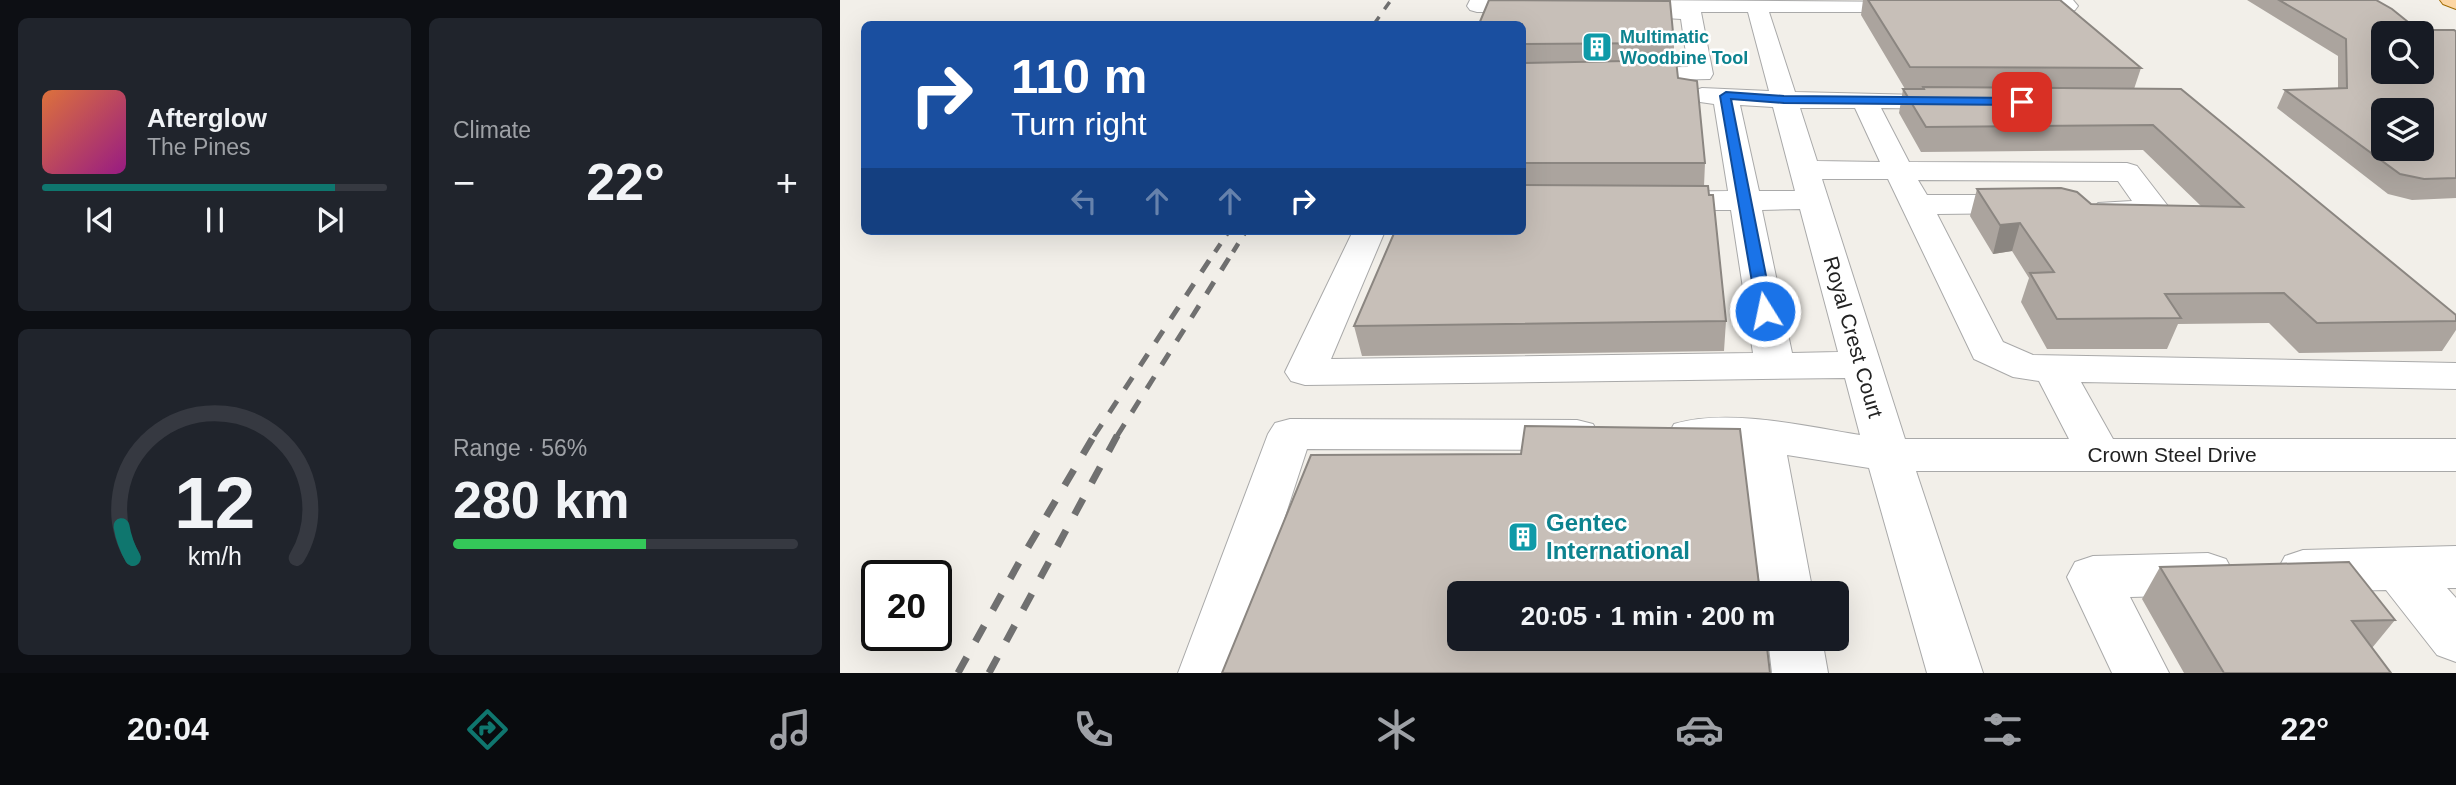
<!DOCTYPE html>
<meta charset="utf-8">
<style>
:root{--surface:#171b24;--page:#20242c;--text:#f1f3f6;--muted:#9ea1a6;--line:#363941;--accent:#0f766e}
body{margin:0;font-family:Helvetica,sans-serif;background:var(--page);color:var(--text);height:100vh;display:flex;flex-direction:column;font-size:26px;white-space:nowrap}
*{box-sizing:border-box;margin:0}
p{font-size:23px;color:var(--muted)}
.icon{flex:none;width:38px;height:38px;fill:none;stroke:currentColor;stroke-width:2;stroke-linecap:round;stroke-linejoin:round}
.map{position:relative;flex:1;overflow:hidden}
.sheet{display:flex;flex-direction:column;gap:18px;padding:18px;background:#0d0f14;width:840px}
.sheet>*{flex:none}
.hud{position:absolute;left:21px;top:21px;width:665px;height:214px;border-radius:10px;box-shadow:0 7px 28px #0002;background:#1a4fa0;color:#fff;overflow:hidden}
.buttons{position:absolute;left:1531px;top:21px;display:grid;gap:14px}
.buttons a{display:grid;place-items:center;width:63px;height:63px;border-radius:10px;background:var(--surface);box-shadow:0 7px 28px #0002;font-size:35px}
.speed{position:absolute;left:21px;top:560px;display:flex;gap:14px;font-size:35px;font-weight:700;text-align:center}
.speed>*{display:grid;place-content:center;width:91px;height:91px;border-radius:50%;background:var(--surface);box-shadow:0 7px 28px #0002;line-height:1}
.speed .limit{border:4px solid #111;border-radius:10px;background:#fff;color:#111}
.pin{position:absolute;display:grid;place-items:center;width:60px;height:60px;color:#fff;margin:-30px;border-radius:14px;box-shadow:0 4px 10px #0006}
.me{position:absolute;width:77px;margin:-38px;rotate:350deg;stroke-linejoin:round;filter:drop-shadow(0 0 5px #0008)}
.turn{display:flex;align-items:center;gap:24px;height:147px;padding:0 35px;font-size:32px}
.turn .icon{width:91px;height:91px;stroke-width:2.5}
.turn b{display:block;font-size:49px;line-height:60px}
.lanes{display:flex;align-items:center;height:66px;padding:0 35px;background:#0003;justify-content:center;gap:35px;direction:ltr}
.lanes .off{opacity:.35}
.big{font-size:52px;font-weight:700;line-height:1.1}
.sheet .card{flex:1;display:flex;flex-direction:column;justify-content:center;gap:10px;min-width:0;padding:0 24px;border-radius:10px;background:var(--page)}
.sheet .dial{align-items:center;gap:0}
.dial svg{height:182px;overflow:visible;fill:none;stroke:var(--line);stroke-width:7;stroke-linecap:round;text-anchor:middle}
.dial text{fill:var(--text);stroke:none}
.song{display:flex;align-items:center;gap:21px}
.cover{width:84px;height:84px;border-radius:10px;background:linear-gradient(135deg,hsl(20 70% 55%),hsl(310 70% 35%))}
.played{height:7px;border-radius:4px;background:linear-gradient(90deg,var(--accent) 85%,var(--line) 85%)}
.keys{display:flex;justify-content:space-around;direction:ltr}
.heat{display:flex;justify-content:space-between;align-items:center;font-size:38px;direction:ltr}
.charge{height:10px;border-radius:5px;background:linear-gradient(90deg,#34c759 56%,var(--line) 0)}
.sheet .tiles{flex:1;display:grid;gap:18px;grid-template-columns:repeat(2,1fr)}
.trip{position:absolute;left:607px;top:581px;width:402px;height:70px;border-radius:10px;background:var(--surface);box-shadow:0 7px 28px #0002;font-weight:700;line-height:70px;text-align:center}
.tab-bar{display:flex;height:112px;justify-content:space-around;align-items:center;background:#090b0e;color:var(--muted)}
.tab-bar .icon{width:49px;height:49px}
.tab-bar .selected{color:var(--accent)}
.tab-bar b{font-size:32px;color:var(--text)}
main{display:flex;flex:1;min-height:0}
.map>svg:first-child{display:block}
</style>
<main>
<section class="sheet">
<div class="tiles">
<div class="card">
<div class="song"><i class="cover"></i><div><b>Afterglow</b><p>The Pines</p></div></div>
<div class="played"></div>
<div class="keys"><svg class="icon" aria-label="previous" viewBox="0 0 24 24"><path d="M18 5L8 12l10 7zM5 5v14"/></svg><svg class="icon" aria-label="pause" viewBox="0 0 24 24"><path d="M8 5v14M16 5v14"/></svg><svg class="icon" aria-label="next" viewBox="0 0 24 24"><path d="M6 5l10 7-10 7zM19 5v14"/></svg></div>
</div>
<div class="card"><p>Climate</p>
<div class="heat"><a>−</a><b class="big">22°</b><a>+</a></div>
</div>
<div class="card dial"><svg viewBox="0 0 100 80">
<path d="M14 69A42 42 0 1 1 86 69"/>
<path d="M14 69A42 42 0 0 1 9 55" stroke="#0f766e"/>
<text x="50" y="56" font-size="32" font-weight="700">12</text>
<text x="50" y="72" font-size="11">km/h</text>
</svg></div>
<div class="card"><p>Range · 56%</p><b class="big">280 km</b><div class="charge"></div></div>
</div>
</section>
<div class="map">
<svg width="1616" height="673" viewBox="0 0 1616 673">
<rect width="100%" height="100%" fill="#f2efe9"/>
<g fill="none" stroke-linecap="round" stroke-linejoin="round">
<g stroke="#a9a9a9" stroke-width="2">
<path id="minor" d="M 630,0 L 700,0 L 706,2 L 709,6 L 706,10 L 699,12 L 637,12 L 630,10 L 627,6 Z
M 779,0 L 1081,2 L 1084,6 L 1081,10 L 1074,12 L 929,12 L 955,92 L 1123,96 L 1127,101 L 1123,106 L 1114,109 L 1041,108 L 1069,162 L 1287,163 L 1297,166 L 1331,210 L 1326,217 C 1305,222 1279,222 1258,217 L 1253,210 L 1258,203 L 1292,201 L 1278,181 L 1078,180 L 1087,195 L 1185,195 L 1196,197 L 1201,204 L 1196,211 L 1185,213 L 1097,214 L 1163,342 L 1193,355 L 1616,363 L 1616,389 L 1241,382 L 1273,439 L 1616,439 L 1616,471 L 1076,471 L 1143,673 L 1087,673 L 1029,468 L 947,455 L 973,593 L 921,593 L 901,450 L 850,450 L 834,446 L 828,435 L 834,424 C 888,408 965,426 1020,435 L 1005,378 L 465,385 L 451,381 L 445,372 L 513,231 L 545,231 L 491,359 L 913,353 L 891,210 L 821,210 L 810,208 L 805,201 L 810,194 L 821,192 L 888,191 L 874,104 L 853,101 L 849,96 L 853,91 L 862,88 L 929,91 L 908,12 L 861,12 L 873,74 L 870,79 L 682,83 L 682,69 L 848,67 L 841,19 L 810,17 L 807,12 L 773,10 L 770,6 L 773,2 ZM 900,105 L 933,107 L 955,191 L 919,191 ZM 960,108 L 1015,108 L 1040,162 L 977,161 ZM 982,179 L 1048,179 L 1134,359 L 1173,377 L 1199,381 L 1229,439 L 1065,439 ZM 960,209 L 998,352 L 952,353 L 922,210 Z
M 1175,0 L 1233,0 L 1238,6 L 1235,10 L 1228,12 L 1169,10 L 1166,6 L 1169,2 Z
M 450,419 L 737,420 L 753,424 L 759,435 L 753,446 L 737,450 L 467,449 L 394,673 L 338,673 L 428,434 L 435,423 Z
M 1616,546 L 1616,588 L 1607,588 L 1616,598 L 1616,662 L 1597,655 L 1546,590 L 1463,592 L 1445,586 L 1437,571 L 1445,556 L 1463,550 Z
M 1368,553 L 1386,559 L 1394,574 L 1386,589 L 1368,595 L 1290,597 L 1329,673 L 1272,673 L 1227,577 L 1235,562 L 1253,556 Z
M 928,639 L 982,639 L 988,673 L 932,673 Z"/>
</g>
<g stroke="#a06b00" stroke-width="2">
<path id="major" d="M 1600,0 L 1616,0 L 1616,9 L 1603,4 Z"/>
</g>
<use href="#minor" fill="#fff" fill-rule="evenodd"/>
<use href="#major" fill="#fcd6a4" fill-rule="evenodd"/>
<path stroke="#707070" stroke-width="3.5" stroke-dasharray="9 9" stroke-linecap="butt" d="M 534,24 L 551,0"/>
<path stroke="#707070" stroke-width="4.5" stroke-dasharray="10 10" stroke-linecap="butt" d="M 375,252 L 389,231
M 393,252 L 406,231"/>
<path stroke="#707070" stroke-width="5" stroke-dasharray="14 14" stroke-linecap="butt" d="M 254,436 L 376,250
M 277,436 L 394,250"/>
<path stroke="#707070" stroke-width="7" stroke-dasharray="18 18" stroke-linecap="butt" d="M 118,673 L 181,559 L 255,434
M 149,673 L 278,434"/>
</g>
<path fill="#aba49e" d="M 1023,0 L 1220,0 L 1301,68 L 1294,89 L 1616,315 L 1616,330 L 1602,351 L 1459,353 L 1429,323 L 1338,324 L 1327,349 L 1207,349 L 1181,302 L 1189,278 L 1172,251 L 1153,254 L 1130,216 L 1137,189 L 1251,204 L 1361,206 L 1303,150 L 1081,152 L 1059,113 L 1063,89 L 1065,89 L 1021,15 Z
M 1407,0 L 1536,0 L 1578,30 L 1616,31 L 1616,198 L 1572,200 L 1548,194 L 1437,108 L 1445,90 L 1498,88 L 1498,56 Z
M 682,24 L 834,43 L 834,60 L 838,78 L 865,163 L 864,186 L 886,321 L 884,351 L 522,356 L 514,326 L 682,231 Z
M 1320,567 L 1555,620 L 1532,648 L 1551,673 L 1344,673 L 1302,599 Z"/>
<path fill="#8b8681" d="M 1180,223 L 1172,251 L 1153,254 L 1160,225 Z"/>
<path fill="#c7bfb8" stroke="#8b8681" stroke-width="2" fill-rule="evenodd" d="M 649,0 L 830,1 L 834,43 L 682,44 L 682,24 L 639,24 Z
M 1028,0 L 1220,0 L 1301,68 L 1070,67 Z
M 1439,0 L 1536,0 L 1552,9 L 1578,30 L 1614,30 L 1616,31 L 1616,178 L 1584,179 L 1560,174 L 1445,90 L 1507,88 L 1506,39 ZM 1544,33 L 1582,33 L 1582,72 L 1544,72 ZM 1544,110 L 1582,110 L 1582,149 L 1544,149 Z
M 836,60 L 838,78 L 857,81 L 865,163 L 682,163 L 682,63 Z
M 1083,87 L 1341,89 L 1616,315 L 1616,321 L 1477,323 L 1444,293 L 1325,294 L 1341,318 L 1217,319 L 1190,273 L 1214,272 L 1180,223 L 1160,225 L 1137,189 L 1221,188 L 1237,192 L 1251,204 L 1403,207 L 1313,125 L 1086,127 L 1063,89 L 1084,89 Z
M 682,185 L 868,186 L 869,195 L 873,195 L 886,321 L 514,326 L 555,231 L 682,231 Z
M 685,426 L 900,429 L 920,593 L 620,593 L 620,639 L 926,639 L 930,673 L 382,673 L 471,455 L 681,454 Z
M 1509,562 L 1555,620 L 1512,621 L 1551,673 L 1384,673 L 1320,567 Z"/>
<path fill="#1a73e8" stroke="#114b97" stroke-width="2" d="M 886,92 L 944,96 L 1182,98 L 1188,102 L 1182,105 L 944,103 L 891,99 L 933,311 L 925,316 L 917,311 L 880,96 Z"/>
<defs>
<g id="building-square" transform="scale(1.575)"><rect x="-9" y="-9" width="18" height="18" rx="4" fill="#0f9aa8" stroke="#fff"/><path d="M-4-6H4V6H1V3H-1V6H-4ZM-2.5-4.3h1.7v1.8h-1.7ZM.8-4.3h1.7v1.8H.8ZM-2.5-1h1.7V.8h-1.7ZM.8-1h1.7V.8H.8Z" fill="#fff"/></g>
</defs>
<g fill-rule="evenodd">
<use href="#building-square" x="757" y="47"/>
<use href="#building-square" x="683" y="537"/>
</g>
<g text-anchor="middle" stroke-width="5" stroke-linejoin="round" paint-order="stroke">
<g font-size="18" font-weight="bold" fill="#0d838f" stroke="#fff" text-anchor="start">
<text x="780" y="43">Multimatic<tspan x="780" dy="21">Woodbine Tool</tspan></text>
</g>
<g font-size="21" fill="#222" stroke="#fff">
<text transform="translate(1013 337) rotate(74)" y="7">Royal Crest Court</text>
<text x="1332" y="462">Crown Steel Drive</text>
</g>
<g font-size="24" font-weight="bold" fill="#0d838f" stroke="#fff" text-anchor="start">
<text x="706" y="531">Gentec<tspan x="706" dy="28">International</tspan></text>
</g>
</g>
</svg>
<div class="buttons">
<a><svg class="icon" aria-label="search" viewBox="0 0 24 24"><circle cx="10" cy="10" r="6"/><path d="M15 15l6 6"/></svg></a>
<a><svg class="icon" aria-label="layers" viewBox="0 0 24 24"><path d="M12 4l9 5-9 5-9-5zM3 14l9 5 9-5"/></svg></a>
</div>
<div class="speed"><div class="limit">20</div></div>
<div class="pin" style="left:1182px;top:102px;background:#d93025"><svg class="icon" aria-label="arrive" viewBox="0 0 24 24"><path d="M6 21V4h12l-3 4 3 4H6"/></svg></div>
<svg class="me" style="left:925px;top:311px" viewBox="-20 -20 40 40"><circle r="17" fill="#1a73e8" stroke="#fff" stroke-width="3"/><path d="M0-11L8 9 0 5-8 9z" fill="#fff"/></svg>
<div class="trip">20:05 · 1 min · 200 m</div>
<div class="hud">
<div class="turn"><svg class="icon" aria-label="right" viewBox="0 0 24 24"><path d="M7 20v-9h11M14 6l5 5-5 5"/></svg><div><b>110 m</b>Turn right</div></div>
<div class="lanes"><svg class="icon off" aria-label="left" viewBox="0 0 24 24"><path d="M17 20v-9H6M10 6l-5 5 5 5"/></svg><svg class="icon off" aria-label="ahead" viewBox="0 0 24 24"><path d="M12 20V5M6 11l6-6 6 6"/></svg><svg class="icon off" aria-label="ahead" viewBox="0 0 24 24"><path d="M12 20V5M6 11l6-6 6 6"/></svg><svg class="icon" aria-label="right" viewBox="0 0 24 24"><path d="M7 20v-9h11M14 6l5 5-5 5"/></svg></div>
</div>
</div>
</main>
<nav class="tab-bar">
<b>20:04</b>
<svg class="icon selected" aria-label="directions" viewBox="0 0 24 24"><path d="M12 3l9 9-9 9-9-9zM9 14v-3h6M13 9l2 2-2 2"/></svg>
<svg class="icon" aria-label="music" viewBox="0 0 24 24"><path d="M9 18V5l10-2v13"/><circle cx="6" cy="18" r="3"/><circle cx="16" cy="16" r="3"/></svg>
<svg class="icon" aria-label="phone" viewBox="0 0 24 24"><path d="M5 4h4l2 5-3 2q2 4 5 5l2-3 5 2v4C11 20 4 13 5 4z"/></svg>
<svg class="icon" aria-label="climate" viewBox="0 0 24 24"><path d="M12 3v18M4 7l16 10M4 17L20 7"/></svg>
<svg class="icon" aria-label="car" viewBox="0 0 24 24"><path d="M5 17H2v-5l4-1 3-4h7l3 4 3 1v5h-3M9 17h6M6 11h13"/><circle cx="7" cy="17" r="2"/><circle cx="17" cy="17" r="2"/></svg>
<svg class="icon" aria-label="filters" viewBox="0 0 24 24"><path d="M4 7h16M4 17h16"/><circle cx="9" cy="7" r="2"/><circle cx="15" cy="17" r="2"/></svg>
<b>22°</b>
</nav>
